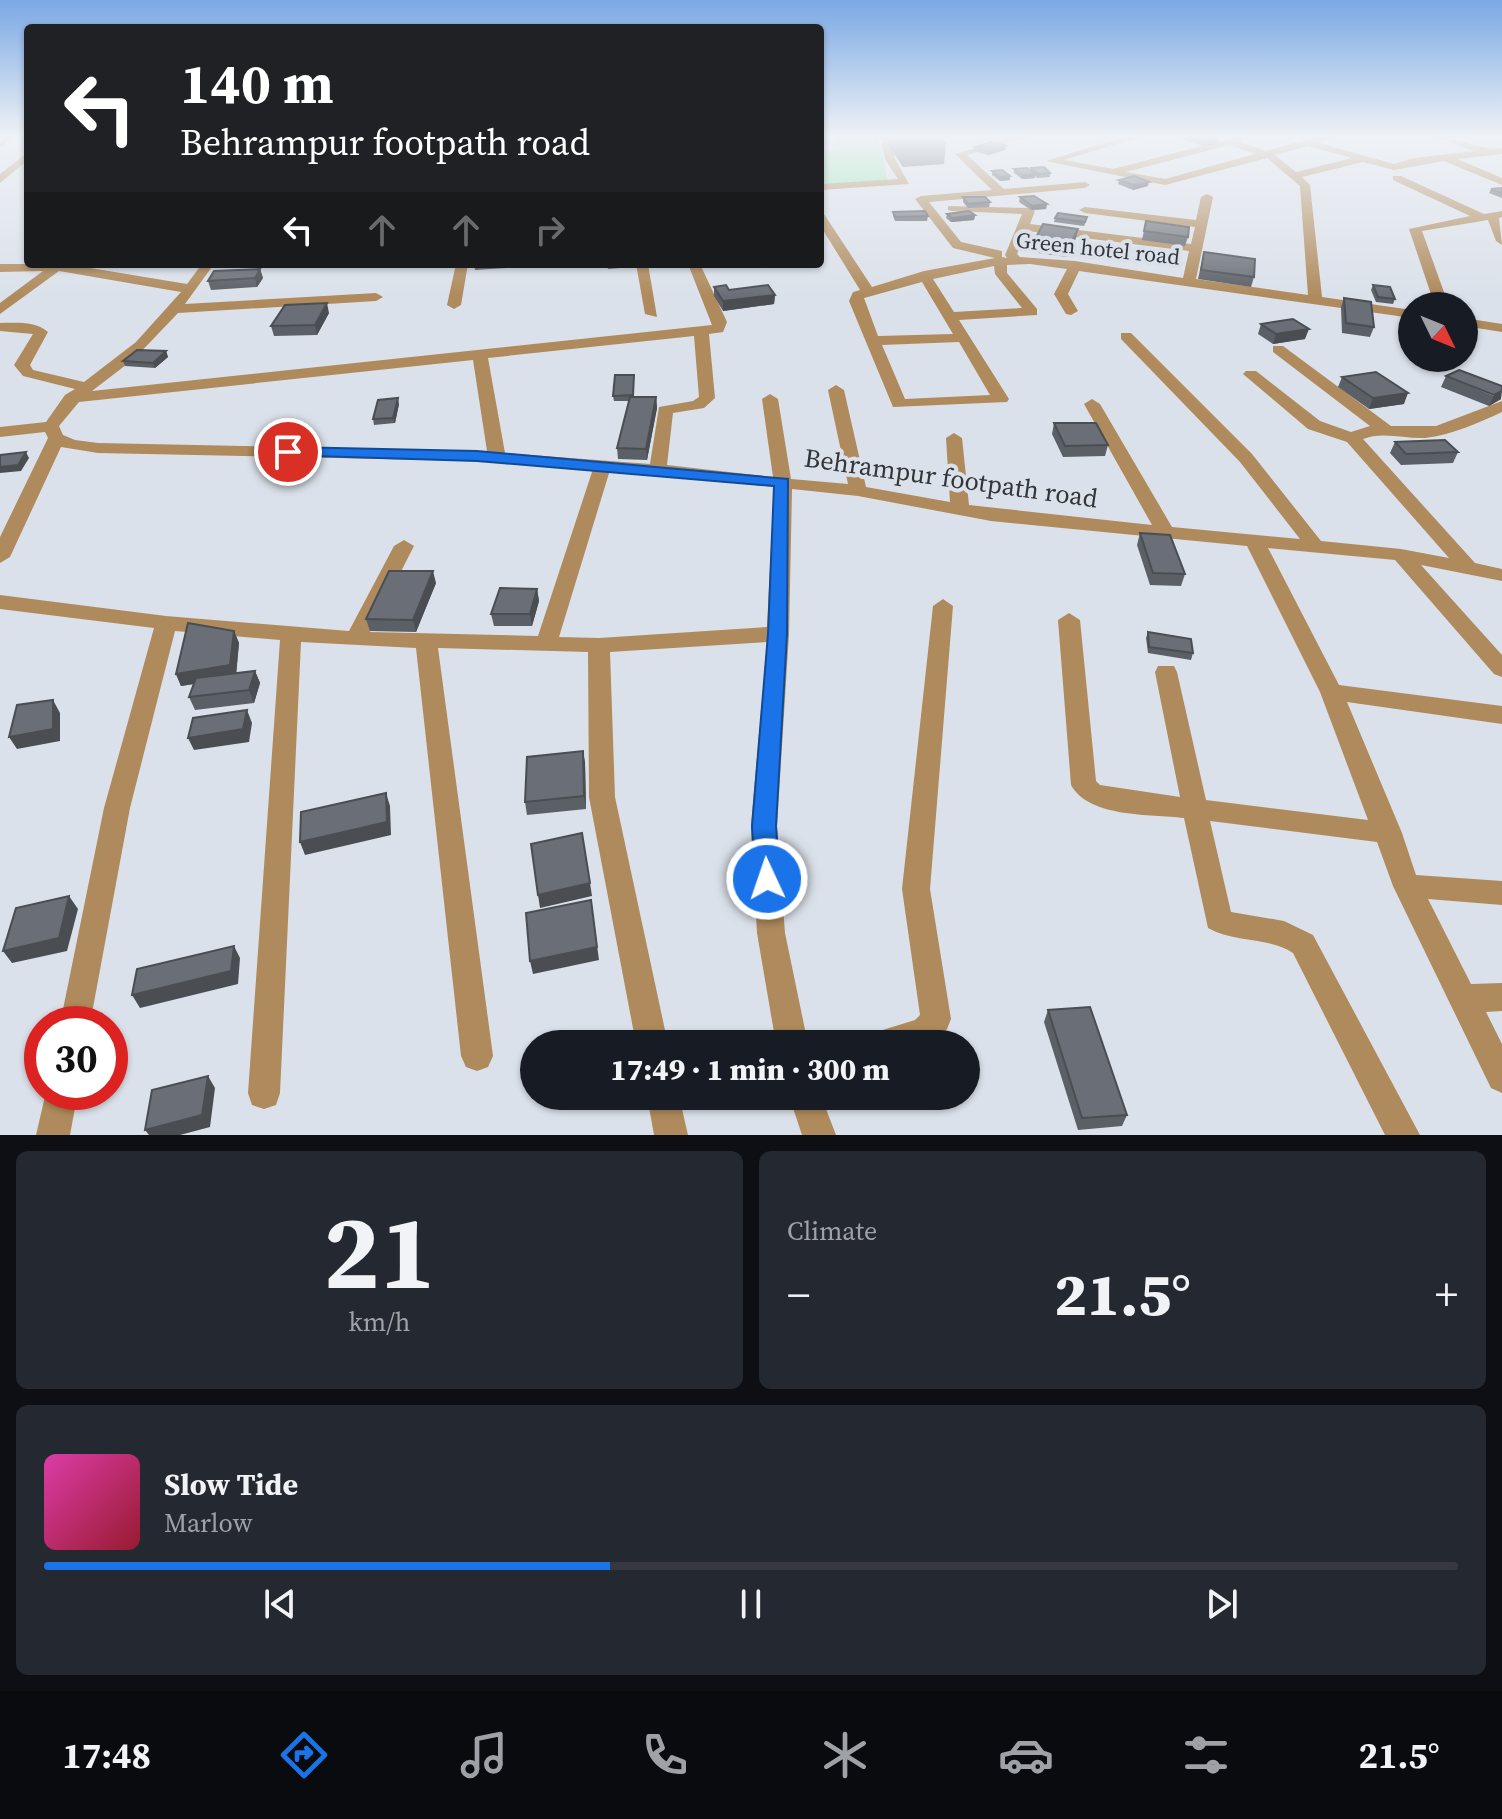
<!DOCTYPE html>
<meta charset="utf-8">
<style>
:root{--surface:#171b24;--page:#242831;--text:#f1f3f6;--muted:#9ea1a6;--line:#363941;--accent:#1a73e8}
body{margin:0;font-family:"Source Serif 4",serif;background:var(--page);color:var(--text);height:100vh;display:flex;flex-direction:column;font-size:30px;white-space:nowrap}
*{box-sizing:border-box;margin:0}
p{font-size:26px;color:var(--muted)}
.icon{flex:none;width:44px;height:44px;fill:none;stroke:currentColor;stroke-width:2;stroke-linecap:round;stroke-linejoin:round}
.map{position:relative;height:1135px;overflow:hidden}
.panel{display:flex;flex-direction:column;gap:16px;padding:16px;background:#0d0f14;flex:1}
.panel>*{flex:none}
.guide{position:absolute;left:24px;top:24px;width:800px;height:244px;border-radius:8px;box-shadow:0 2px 6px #0004;background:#202124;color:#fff;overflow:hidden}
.needle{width:52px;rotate:133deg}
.controls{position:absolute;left:1398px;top:292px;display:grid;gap:16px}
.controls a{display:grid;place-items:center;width:80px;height:80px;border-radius:50%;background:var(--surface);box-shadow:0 2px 6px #0004;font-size:40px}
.speed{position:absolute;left:24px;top:1006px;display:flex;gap:16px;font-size:40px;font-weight:700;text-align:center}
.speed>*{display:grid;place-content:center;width:104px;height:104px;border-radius:50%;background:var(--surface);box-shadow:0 2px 6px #0004;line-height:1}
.speed .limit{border:12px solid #d22;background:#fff;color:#111}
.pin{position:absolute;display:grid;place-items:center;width:68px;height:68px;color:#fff;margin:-34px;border:4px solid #fff;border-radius:50%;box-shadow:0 2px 8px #0007}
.me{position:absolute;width:88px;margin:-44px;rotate:357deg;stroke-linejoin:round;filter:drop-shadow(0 0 6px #0008)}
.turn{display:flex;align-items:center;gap:28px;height:168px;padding:0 24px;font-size:36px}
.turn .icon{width:104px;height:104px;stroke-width:2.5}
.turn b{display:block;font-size:56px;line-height:68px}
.lanes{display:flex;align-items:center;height:76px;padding:0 24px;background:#0003;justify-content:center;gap:40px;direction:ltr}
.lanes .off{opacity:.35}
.big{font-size:60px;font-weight:800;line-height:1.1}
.panel .widget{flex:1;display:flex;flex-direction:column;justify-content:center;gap:12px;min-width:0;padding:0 28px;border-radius:12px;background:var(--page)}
.panel .dial{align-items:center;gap:0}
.dial b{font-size:104px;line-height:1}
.song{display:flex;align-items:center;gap:24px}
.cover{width:96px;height:96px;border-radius:12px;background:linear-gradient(135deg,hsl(320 70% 55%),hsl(350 70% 35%))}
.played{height:8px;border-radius:4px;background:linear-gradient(90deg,var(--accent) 40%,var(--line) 40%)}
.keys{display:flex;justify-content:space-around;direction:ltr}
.heat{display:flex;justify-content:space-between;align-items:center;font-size:44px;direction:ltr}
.panel .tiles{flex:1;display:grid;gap:16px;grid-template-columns:1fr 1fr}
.widget:last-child{grid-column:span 2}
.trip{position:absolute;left:520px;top:1030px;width:460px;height:80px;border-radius:40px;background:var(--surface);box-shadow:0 2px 6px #0004;font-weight:800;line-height:80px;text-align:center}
.menu{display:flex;height:128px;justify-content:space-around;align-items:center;background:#090b0e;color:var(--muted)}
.menu .icon{width:56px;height:56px}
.menu .selected{color:var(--accent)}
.menu b{font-size:36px;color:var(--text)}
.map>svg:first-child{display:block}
</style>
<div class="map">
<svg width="1502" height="1135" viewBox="0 0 1502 1135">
<rect width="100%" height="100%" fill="#dbe1ea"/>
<path fill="#97e7b1" d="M 836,137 L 878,137 L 888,182 L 820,184 L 820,150 L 840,149 Z"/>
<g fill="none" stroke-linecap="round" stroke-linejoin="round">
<path fill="#af8a5c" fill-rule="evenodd" d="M 2,137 L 14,137 L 0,147 Z
M 880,137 L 890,137 L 895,159 L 909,184 L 820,190 L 820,184 L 898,179 L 885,159 Z
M 1010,137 L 1027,137 L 967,155 L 1004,189 L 1085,182 L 1090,185 L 1085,188 L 929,202 L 961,242 L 1002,251 L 1002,257 L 1007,258 L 1005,255 L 1022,214 L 952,211 L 948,210 L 948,206 L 1029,208 L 1035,211 L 1030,224 L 1191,244 L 1195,227 L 1085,213 L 1079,210 L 1085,207 L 1196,220 L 1201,197 L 1207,194 L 1213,197 L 1196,279 L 1308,295 L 1300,186 L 1267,158 L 1165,185 L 1046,161 L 1123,137 L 1140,137 L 1064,160 L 1113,169 L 1236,137 L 1245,137 L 1240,142 L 1266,151 L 1316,137 L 1333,137 L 1319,143 L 1394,164 L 1414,158 L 1474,151 L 1434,137 C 1459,137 1479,151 1502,148 L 1502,154 L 1457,159 L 1502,178 L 1502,185 L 1444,161 L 1394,170 L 1363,162 L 1302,177 L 1310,185 L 1322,297 L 1412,310 L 1412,318 L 1079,271 L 1068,294 L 1078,311 L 1071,315 L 1066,314 L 1054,294 L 1067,269 L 1030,264 L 1007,265 L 1007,273 L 1037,309 L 1037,315 L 959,320 L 1009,399 L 1007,402 L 893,407 L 849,301 L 853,292 L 860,290 L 820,225 L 820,213 L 824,214 L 872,287 L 924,271 L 995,258 L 953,248 L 915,199 L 921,196 L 992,190 L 955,154 ZM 1229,145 L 1255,154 L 1165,179 L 1126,172 ZM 1308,146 L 1352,158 L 1296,172 L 1275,155 ZM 1027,231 L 1189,251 L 1183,278 L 1075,261 L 1020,257 L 1017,254 ZM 994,266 L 995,274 L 1022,308 L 954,312 L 933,279 ZM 922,282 L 953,334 L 878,336 L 864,298 ZM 959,342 L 990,395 L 905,399 L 882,345 Z
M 28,152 L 28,160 L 0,183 L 0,174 Z
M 1393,176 L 1401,176 L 1484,214 L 1502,211 L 1502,217 L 1499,218 L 1502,245 L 1496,241 L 1488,220 L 1422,231 L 1449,306 L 1435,306 L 1409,229 L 1470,216 L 1393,180 Z
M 0,264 L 66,264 L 187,284 L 202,264 L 214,264 L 185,304 L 376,293 L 383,297 L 376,301 L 178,313 L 135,358 L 92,391 L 712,325 L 688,264 L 700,264 L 727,322 L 723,332 L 709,334 L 715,398 L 704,408 L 673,413 L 667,465 L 773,477 L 762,399 L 770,394 L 778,399 L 791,479 L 848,484 L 828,390 L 836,385 L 844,390 L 866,487 L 950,502 L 946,438 L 954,433 L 962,438 L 969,505 L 1152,525 L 1084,404 L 1092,399 L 1100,404 L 1172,527 L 1300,539 L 1240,462 L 1121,339 L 1121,333 L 1131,333 L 1252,454 L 1321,541 L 1401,549 L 1449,558 L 1347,442 L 1308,429 L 1243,374 L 1246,371 L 1256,371 L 1320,421 L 1351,432 L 1370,426 L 1273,352 L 1273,346 L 1283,346 L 1391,426 L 1436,426 L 1502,401 L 1502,412 C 1478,423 1452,435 1425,438 C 1405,439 1382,431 1363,439 L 1475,563 L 1502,569 L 1502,581 L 1421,565 L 1502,655 L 1502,677 L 1494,674 L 1395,560 L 1268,548 L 1339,685 L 1502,706 L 1502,724 L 1347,702 L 1402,833 L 1416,875 L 1502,881 L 1502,905 L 1428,899 L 1471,984 L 1502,983 L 1502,1011 L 1486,1012 L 1502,1044 L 1502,1093 L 1491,1088 L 1393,886 L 1377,842 L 1210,821 L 1231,912 L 1284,921 L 1313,935 L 1420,1135 L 1385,1135 L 1293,953 C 1269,937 1235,943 1208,928 L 1184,818 C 1151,814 1089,818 1071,785 L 1058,620 L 1069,613 L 1080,620 L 1096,781 L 1100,785 L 1180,797 L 1155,672 L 1158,666 L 1174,666 L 1177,672 L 1206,800 L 1368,820 L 1320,692 L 1247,546 L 991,521 L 858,496 L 792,489 L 789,634 L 777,826 L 785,933 L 808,1044 L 776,1044 L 757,933 L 751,826 L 767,642 L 610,652 L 615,797 L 668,1044 L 636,1044 L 589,797 L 588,652 L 438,648 L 493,1056 L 488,1067 L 477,1071 L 466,1067 L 461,1056 L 416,648 L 301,642 L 280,1093 L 276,1105 L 264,1109 L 252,1105 L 248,1093 L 280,640 L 175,631 L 130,808 L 90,1024 L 60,1024 L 104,808 L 154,628 L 0,609 L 0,595 L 166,616 L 349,631 L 394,546 L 404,540 L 414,546 L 370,632 L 538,636 L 593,469 L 477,461 L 98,453 L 61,447 L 10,557 L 0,563 L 0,537 L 48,438 L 45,432 L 0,437 L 0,427 L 46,422 L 65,395 L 75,389 L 23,376 L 14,365 L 33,334 L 0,331 L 0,323 C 17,323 35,321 48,332 L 30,365 L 33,370 L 84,382 L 136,342 L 181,292 L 59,271 L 0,314 L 0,303 L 43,271 L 0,272 ZM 694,336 L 699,397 L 693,401 L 659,407 L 650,464 L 505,453 L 488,358 ZM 473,360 L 487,451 L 98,443 L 75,440 L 63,435 L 59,426 L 79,402 ZM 610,470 L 774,487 L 767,627 L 599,638 L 559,637 Z
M 456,264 L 468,264 L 461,305 L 454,309 L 447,305 Z
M 636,264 L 648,264 L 657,317 L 645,314 Z
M 1464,318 L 1502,324 L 1502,332 L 1464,326 Z
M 943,599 L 953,606 L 930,889 L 951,1019 L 947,1029 L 932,1044 L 868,1044 L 873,1033 L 915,1020 L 920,1015 L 902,889 L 933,606 Z
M 46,1092 L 78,1092 L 70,1135 L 36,1135 Z
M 647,1096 L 679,1096 L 688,1135 L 654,1135 Z
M 789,1096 L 821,1096 L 836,1135 L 802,1135 Z"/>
</g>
<path fill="#5b5f66" d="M 888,137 L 940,137 L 946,143 L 944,164 L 903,167 L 888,145 Z
M 1184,137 L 1209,137 L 1216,144 L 1205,146 L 1183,140 Z
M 1006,146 L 1005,150 L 988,155 L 974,151 L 975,147 Z
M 1031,168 L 1050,173 L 1050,177 L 1037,178 L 1035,176 L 1035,178 L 1022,179 L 1014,173 L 1014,169 L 1031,170 Z
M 992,171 L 1010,176 L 1010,180 L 1000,181 L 992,175 Z
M 1119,180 L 1148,186 L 1133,190 L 1118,184 Z
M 1502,188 L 1502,198 L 1489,193 L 1491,189 Z
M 963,197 L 990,202 L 989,207 L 968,208 L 963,202 Z
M 1020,197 L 1047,204 L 1046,209 L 1031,210 L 1019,202 Z
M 893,212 L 928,216 L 927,221 L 895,221 L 893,216 Z
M 947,214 L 975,215 L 974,220 L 951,222 L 946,218 Z
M 1055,218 L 1086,221 L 1084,226 L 1054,222 Z
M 1146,221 L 1188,237 L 1185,246 L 1142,240 Z
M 1078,229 L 1076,238 L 1067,257 L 1031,252 L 1033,243 Z
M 1204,252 L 1254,277 L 1251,287 L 1198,279 Z
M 474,264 L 506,264 L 506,268 L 475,270 Z
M 607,264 L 633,264 L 633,267 L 608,269 Z
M 260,269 L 263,278 L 257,287 L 211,290 L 208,281 Z
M 1373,285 L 1395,299 L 1393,304 L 1376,302 L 1371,290 Z
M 714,287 L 729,290 L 775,295 L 774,304 L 723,311 L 714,296 Z
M 1344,298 L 1374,327 L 1370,337 L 1342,333 L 1341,307 Z
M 329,313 L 317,335 L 274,336 L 271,326 Z
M 1261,324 L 1305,339 L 1273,344 L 1258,334 Z
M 166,351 L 168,357 L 155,368 L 125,366 L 123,361 Z
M 1446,376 L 1501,399 L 1489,406 L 1441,387 Z
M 1342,377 L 1404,404 L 1369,409 L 1338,387 Z
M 634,380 L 634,397 L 656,397 L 657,408 L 647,460 L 618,459 L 617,448 L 629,401 L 614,401 L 613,396 Z
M 399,404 L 395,423 L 374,425 L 373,419 Z
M 1054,423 L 1108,445 L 1105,456 L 1063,457 L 1052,434 Z
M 1395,442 L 1458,452 L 1453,463 L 1401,465 L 1390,453 Z
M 1140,533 L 1185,574 L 1181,586 L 1150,585 L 1137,545 Z
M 436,583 L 416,632 L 370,631 L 366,619 Z
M 537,589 L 539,601 L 532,626 L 494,626 L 491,614 Z
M 234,631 L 239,643 L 236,673 L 255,671 L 260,683 L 254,703 L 195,710 L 189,697 L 194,684 L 181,686 L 176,674 Z
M 1148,632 L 1193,653 L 1191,660 L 1148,653 L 1146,638 Z
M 583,751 L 585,763 L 586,809 L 527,815 L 525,802 Z
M 1048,1010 L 1127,1115 L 1122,1126 L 1078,1130 L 1044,1022 Z"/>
<path fill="#4a4e53" d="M 1217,140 L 1216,144 L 1205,146 L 1206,143 Z
M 1006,146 L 1005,150 L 988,155 L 988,152 Z
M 1035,174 L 1035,178 L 1022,179 L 1023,175 Z
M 1010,176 L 1010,180 L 1000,181 L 1000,177 Z
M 1149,182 L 1148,186 L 1133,190 L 1134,185 Z
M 1047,204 L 1046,209 L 1031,210 L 1032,206 Z
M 975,215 L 974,220 L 951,222 L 952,218 Z
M 1078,229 L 1076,238 L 1067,257 L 1069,248 Z
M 260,269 L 263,278 L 257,287 L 255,278 Z
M 775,295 L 774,304 L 723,311 L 723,301 Z
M 327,303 L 329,313 L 317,335 L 315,325 Z
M 1309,329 L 1305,339 L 1273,344 L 1276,334 Z
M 166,351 L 168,357 L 155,368 L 153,363 Z
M 1502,391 L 1501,399 L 1489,406 L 1494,395 Z
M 1408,393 L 1404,404 L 1369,409 L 1373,398 Z
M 656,397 L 657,408 L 647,460 L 646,449 Z
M 398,398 L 399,404 L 395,423 L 393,418 Z
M 26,452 L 29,458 L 21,471 L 0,473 L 0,467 Z
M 433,571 L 436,583 L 416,632 L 413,620 Z
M 537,589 L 539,601 L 532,626 L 530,614 Z
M 234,631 L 239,643 L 236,677 L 181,686 L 176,674 Z
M 255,671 L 260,683 L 254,703 L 249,690 Z
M 53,700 L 60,713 L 60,741 L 17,749 L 9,737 Z
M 247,710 L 252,723 L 249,742 L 194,750 L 188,738 Z
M 583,751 L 585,763 L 586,809 L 584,796 Z
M 386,793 L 390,806 L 391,835 L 305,855 L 300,842 Z
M 590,883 L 592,896 L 540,908 L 538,895 Z
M 69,896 L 78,909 L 67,951 L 12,963 L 3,951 Z
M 591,900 L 599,960 L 533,974 L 530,961 Z
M 234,946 L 240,958 L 238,984 L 140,1008 L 132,995 Z
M 208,1076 L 215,1088 L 210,1127 L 180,1135 L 149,1135 L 145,1130 Z"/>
<path fill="#6a6f77" stroke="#4a4e53" stroke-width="2" d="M 899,137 L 940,137 L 946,143 L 904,145 Z
M 1188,137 L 1209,137 L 1217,140 L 1206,143 Z
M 992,142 L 1006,146 L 988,152 L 975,147 Z
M 1044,167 L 1050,173 L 1038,174 L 1031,168 Z
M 1027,168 L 1035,174 L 1023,175 L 1014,169 Z
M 1002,170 L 1010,176 L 1000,177 L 992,171 Z
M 1134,176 L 1149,182 L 1134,185 L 1119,180 Z
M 1502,188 L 1502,193 L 1491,189 Z
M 1034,196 L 1047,204 L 1032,206 L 1020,197 Z
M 963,197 L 985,197 L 990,202 L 968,204 Z
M 925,211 L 928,216 L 895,217 L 893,212 Z
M 969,211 L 975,215 L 952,218 L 947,214 Z
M 1058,213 L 1087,217 L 1085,222 L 1055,218 Z
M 1146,221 L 1189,227 L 1188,237 L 1144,231 Z
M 1043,224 L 1078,229 L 1069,248 L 1033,243 Z
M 1204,252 L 1255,259 L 1254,277 L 1201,270 Z
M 260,269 L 255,278 L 208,281 L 214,271 Z
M 726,285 L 729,290 L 768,285 L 775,295 L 723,301 L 714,287 Z
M 1373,285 L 1390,287 L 1395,299 L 1378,297 Z
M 1344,298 L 1371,302 L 1374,327 L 1346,323 Z
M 327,303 L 315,325 L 271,326 L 285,305 Z
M 1293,319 L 1309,329 L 1276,334 L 1261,324 Z
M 137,350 L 166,351 L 153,363 L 123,361 Z
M 1459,370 L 1502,386 L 1502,391 L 1494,395 L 1446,376 Z
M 1376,372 L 1408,393 L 1373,398 L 1342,377 Z
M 615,375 L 634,375 L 633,395 L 613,396 Z
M 630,397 L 656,397 L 646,449 L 617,448 Z
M 398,398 L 393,418 L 373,419 L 378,400 Z
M 1054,423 L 1096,423 L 1108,445 L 1065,446 Z
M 1445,440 L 1458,452 L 1406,454 L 1395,442 Z
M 26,452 L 18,465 L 0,467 L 0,455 Z
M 1140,533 L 1170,535 L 1185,574 L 1153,573 Z
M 389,571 L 433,571 L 413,620 L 366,619 Z
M 500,588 L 537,589 L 530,614 L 491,614 Z
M 188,623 L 234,631 L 230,665 L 176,674 Z
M 1148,632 L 1191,639 L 1193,653 L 1149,647 Z
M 255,671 L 249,690 L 189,697 L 196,678 Z
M 53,700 L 53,729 L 9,737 L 17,705 Z
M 247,710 L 243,729 L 188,738 L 193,718 Z
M 583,751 L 584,796 L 525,802 L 527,757 Z
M 386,793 L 387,822 L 300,842 L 301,812 Z
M 582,833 L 590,883 L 538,895 L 531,844 Z
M 69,896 L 59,938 L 3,951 L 16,908 Z
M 591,900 L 597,947 L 530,961 L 526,913 Z
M 234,946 L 231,971 L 132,995 L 137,969 Z
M 1090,1007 L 1127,1115 L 1082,1118 L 1048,1010 Z
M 208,1076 L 202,1115 L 145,1130 L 152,1090 Z"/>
<linearGradient id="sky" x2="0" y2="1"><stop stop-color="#7aa8e4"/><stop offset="0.46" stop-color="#eff2f6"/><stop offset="1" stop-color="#eff2f6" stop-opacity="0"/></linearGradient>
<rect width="1502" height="296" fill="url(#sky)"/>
<path fill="#1a73e8" stroke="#114b97" stroke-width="2" d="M 288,447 L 477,451 L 788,479 L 787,634 L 776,826 L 780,879 L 776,887 L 767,890 L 758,887 L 755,879 L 752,826 L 768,634 L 774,486 L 477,461 L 282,455 L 280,452 Z"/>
<g text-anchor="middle" stroke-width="8" stroke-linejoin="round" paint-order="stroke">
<g font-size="22" fill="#333639" stroke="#dbe1ea">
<text transform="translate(1098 248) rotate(6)" y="8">Green hotel road</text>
</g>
<g font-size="26" fill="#333639" stroke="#dbe1ea">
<text transform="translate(951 478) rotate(8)" y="9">Behrampur footpath road</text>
</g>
</g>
</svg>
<div class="controls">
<a><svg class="needle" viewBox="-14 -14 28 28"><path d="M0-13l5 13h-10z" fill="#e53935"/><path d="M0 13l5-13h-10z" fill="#9ea1a6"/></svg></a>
</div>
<div class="speed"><div class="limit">30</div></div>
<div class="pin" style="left:288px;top:452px;background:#d93025"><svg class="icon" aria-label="arrive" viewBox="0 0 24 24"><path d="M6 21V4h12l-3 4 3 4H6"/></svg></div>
<svg class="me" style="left:767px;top:879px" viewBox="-20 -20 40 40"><circle r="17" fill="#1a73e8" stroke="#fff" stroke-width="3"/><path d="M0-11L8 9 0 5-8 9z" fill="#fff"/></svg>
<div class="trip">17:49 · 1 min · 300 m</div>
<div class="guide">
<div class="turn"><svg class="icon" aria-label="left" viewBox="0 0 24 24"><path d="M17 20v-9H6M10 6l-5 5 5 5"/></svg><div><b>140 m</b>Behrampur footpath road</div></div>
<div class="lanes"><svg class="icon" aria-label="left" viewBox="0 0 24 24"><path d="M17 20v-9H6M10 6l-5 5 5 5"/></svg><svg class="icon off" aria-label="ahead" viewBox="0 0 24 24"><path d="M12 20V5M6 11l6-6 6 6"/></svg><svg class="icon off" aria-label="ahead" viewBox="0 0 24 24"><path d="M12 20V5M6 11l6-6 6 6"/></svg><svg class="icon off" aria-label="right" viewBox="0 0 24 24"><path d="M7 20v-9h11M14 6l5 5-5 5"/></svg></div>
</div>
</div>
<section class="panel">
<div class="tiles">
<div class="widget dial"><b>21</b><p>km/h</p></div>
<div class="widget"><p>Climate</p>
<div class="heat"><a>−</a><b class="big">21.5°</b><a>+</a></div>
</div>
<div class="widget">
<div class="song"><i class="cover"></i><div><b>Slow Tide</b><p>Marlow</p></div></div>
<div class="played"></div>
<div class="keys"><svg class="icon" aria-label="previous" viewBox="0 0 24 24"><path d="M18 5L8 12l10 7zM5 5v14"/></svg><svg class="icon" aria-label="pause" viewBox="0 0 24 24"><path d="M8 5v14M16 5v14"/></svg><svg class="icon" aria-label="next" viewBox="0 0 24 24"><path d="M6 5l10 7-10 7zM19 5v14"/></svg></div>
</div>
</div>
</section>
<nav class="menu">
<b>17:48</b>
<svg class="icon selected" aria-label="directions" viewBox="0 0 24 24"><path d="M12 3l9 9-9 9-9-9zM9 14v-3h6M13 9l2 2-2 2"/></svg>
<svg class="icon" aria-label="music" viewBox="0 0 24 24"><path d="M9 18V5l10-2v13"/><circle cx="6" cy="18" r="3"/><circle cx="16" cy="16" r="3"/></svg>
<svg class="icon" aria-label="phone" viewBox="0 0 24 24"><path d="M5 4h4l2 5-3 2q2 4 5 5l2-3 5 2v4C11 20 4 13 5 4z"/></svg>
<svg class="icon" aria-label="climate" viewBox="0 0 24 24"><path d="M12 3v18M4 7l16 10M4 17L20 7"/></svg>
<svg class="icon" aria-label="car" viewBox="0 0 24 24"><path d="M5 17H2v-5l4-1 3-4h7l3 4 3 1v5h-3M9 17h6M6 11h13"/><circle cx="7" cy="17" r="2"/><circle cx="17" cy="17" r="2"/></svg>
<svg class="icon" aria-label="filters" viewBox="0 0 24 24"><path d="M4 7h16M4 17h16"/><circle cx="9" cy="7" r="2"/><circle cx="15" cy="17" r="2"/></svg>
<b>21.5°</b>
</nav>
